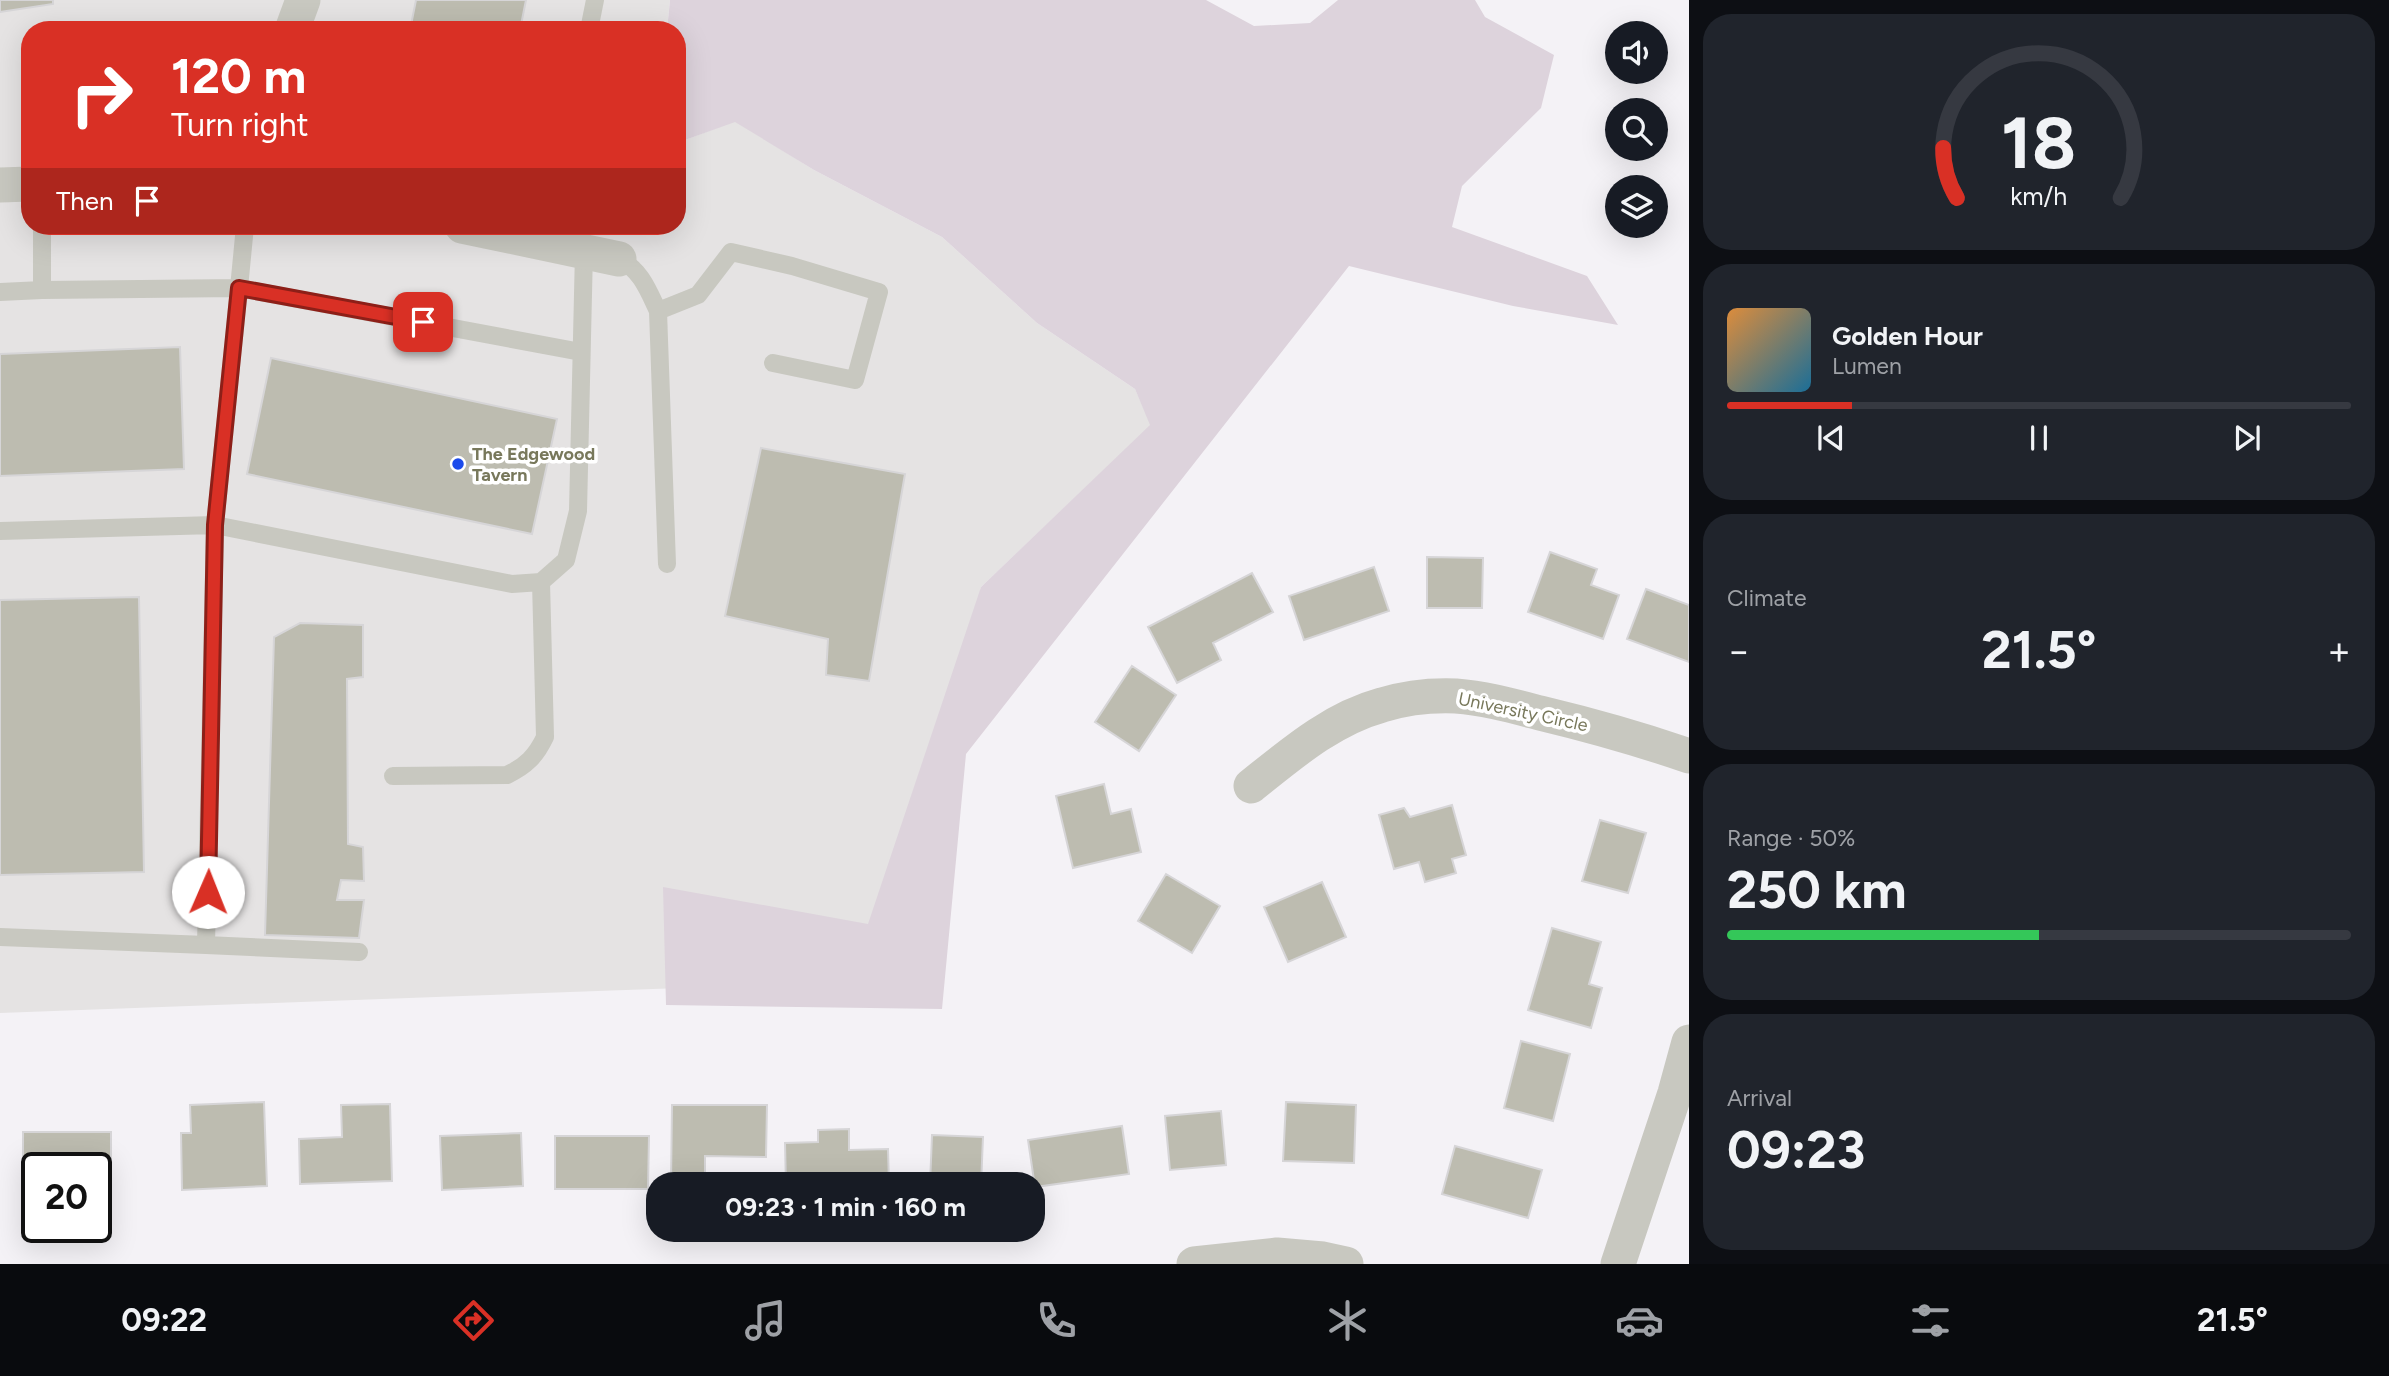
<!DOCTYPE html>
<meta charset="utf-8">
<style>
:root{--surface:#171b24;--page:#20242c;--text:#f1f3f6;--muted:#9ea1a6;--line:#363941;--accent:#d93025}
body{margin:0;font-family:Figtree,sans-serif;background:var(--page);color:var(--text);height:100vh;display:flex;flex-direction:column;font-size:26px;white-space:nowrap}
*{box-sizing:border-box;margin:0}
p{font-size:23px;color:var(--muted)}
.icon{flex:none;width:38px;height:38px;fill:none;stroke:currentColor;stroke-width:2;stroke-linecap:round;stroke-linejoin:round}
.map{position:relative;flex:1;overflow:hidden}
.panel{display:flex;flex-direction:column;gap:14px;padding:14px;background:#0d0f14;width:700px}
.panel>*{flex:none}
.guide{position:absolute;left:21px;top:21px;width:665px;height:214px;border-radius:28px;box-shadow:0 7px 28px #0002;background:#d93025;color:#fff;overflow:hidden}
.tools{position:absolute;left:1605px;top:21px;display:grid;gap:14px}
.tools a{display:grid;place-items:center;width:63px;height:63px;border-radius:50%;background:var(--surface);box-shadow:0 7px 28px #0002;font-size:35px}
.speed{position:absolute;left:21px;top:1152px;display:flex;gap:14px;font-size:35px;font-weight:700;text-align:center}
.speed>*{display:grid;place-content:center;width:91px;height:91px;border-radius:50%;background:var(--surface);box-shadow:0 7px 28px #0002;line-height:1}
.speed .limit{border:4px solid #111;border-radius:10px;background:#fff;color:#111}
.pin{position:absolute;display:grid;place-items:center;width:60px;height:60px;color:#fff;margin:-30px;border-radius:14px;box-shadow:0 4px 10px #0006}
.me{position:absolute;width:77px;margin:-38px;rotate:1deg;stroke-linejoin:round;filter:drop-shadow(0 0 5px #0008)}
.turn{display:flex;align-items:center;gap:24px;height:147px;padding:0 35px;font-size:32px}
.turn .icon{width:91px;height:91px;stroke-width:2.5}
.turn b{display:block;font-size:49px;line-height:60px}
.then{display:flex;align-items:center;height:66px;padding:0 35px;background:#0003;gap:14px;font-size:26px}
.big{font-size:52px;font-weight:700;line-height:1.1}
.panel .card{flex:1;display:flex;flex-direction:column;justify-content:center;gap:10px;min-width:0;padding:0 24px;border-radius:28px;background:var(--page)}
.panel .dial{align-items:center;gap:0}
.dial svg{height:182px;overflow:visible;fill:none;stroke:var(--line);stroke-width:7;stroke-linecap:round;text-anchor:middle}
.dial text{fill:var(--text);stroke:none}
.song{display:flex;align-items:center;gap:21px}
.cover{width:84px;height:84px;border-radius:10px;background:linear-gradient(135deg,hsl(30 70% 55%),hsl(200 70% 35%))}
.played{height:7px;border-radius:4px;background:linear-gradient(90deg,var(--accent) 20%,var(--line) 20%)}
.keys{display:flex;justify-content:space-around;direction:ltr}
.heat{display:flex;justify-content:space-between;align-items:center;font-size:38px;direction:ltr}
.charge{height:10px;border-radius:5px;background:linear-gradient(90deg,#34c759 50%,var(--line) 0)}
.trip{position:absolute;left:646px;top:1172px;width:399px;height:70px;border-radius:28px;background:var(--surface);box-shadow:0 7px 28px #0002;font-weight:700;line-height:70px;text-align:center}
.tabs{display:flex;height:112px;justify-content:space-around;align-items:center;background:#090b0e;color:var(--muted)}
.tabs .icon{width:49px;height:49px}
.tabs .on{color:var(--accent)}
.tabs b{font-size:32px;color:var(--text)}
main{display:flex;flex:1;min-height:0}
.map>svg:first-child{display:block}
</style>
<main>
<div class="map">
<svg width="1689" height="1264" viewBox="0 0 1689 1264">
<rect width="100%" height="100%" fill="#f4f2f6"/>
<path fill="#e5e3e3" d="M 0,0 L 670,0 L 667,30 L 30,30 L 30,226 L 677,226 L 677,131 L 685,140 L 735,121 L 814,170 L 942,237 L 1037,323 L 1135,389 L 1151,425 L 981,587 L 899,980 L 0,1013 Z"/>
<path fill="#ddd3dc" d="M 670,0 L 1206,0 L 1254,26 L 1310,23 L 1338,0 L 1475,0 L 1485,17 L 1554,55 L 1541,108 L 1462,186 L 1452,227 L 1587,276 L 1618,325 L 1513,306 L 1349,266 L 966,754 L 942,1009 L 666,1005 L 663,887 L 868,924 L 981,587 L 1150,425 L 1135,389 L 1037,323 L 942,237 L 814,170 L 735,122 L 685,140 L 677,131 L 677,30 L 667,30 Z"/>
<path fill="#bdbcb0" stroke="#d6d5d7" stroke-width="2" d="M 0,0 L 53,0 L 53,4 L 0,12 Z
M 416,0 L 526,0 L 520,30 L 410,30 Z
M 180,347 L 184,469 L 0,476 L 0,354 Z
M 271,358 L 557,419 L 532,534 L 247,474 Z
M 761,448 L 905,474 L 869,681 L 826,675 L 828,639 L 725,616 Z
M 1550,552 L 1597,569 L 1591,585 L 1619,595 L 1603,639 L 1528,612 Z
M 1427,557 L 1483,558 L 1482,608 L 1427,608 Z
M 1374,567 L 1389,611 L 1304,640 L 1289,596 Z
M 1252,573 L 1273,612 L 1213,643 L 1221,660 L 1177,683 L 1148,627 Z
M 1646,589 L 1689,605 L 1689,662 L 1627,639 Z
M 139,597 L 144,872 L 0,875 L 0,600 Z
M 300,623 L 363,625 L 363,677 L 347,679 L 348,844 L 363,847 L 364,881 L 341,880 L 337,900 L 364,900 L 359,938 L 265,935 L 274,637 Z
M 1132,666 L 1176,695 L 1139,751 L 1095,722 Z
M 1104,784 L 1111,814 L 1131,809 L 1141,852 L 1073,868 L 1056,796 Z
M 1452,805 L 1466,855 L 1452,859 L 1456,873 L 1425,882 L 1419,862 L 1394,869 L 1379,815 L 1404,808 L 1410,817 Z
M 1600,820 L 1646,833 L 1628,893 L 1582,881 Z
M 1166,874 L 1220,906 L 1192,953 L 1138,921 Z
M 1322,882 L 1346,937 L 1288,962 L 1264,907 Z
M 1552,928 L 1601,942 L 1589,984 L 1602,988 L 1591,1028 L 1528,1010 Z
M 1521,1041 L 1570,1054 L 1553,1121 L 1504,1108 Z
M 264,1102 L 267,1186 L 182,1190 L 181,1133 L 191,1133 L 190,1105 Z
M 1286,1102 L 1356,1105 L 1354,1163 L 1283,1161 Z
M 390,1104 L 392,1181 L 300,1184 L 299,1139 L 342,1137 L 341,1105 Z
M 672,1105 L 767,1105 L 766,1157 L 705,1156 L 705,1183 L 671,1183 Z
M 1221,1111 L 1226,1165 L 1170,1170 L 1165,1116 Z
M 1122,1126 L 1129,1174 L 1035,1187 L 1028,1140 Z
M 849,1129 L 849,1150 L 888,1149 L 889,1185 L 786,1185 L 785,1143 L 818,1142 L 818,1130 Z
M 23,1132 L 111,1132 L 111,1180 L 96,1180 L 96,1167 L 37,1167 L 37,1191 L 23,1191 Z
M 521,1133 L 523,1186 L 442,1190 L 440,1136 Z
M 932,1135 L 983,1137 L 981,1185 L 930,1185 Z
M 555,1136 L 649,1136 L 648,1189 L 555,1189 Z
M 1455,1146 L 1542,1170 L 1528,1218 L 1442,1194 Z"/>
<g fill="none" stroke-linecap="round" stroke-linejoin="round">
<path stroke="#c8c8c0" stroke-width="18" d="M 589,30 L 595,0
M 619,259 C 641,270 648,290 658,311 L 667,564
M 42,290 L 239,288 L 245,226
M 0,292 L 42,290 L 42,226
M 658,311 L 698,295 L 731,252 L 792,266 L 879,292 L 855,380 L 773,363
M 0,531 L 215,525 L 239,288 L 581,352
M 393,776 L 507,775 C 526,766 536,756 545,737 L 541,582
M 0,937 L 206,945 L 215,525 L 512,584 L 541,582 L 566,560 L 578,511 L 584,251
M 206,945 L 359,952"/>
<path stroke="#c8c8c0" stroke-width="35" d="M 292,30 L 303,0
M 0,185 L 30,184
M 462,226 L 619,259
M 1251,786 C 1291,754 1331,719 1382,705 C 1405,698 1432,695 1456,696 C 1484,698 1513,706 1540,713 C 1590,725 1640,739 1689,756
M 1194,1264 L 1277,1255 L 1323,1259 L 1346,1264
M 1618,1264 L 1675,1093 L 1689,1042"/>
</g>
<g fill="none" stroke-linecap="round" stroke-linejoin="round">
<g stroke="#8d1f18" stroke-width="18">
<path id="route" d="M 208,892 L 215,525 L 239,288 L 423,322"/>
</g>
<use href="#route" stroke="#d93025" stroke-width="12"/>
</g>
<circle fill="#1c4beb" stroke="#fff" stroke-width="2.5" cx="458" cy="464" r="7"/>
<g text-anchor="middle" stroke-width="7" stroke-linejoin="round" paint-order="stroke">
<g font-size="18" font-weight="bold" fill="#78785b" stroke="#fff" text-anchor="start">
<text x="472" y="460">The Edgewood<tspan x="472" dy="21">Tavern</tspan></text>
</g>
<g font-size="18" fill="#78785b" stroke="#fff">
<text transform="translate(1523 712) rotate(12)" y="6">University Circle</text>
</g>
</g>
</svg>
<div class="tools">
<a><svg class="icon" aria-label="sound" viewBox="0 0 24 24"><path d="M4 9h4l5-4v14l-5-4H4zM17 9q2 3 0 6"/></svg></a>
<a><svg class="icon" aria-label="search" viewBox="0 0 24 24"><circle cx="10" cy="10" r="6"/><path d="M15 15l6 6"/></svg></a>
<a><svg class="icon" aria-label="layers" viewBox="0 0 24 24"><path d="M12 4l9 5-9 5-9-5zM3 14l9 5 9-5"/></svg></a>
</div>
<div class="speed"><div class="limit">20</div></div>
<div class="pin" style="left:423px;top:322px;background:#d93025"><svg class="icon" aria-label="arrive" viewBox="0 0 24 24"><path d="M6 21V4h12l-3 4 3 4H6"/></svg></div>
<svg class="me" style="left:208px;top:892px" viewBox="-20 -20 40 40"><circle r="19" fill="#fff"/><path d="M0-13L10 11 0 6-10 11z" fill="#d93025"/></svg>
<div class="trip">09:23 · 1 min · 160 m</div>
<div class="guide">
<div class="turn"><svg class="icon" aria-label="right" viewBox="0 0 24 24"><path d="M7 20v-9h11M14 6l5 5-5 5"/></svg><div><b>120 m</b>Turn right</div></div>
<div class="then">Then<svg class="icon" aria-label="arrive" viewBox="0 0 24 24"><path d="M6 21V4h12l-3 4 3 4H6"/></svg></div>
</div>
</div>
<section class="panel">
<div class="card dial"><svg viewBox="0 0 100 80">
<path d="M14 69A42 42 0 1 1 86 69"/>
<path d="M14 69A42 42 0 0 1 8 47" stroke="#d93025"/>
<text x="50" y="56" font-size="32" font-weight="700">18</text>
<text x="50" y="72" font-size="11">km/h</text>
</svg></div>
<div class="card">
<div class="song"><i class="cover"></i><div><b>Golden Hour</b><p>Lumen</p></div></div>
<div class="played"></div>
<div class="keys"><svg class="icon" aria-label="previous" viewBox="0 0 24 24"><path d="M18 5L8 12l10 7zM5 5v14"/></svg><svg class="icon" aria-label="pause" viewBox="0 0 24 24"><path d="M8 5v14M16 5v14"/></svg><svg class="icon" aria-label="next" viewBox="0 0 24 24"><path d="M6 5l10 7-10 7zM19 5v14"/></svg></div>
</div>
<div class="card"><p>Climate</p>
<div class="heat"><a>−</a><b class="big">21.5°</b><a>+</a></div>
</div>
<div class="card"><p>Range · 50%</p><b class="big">250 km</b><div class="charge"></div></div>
<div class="card"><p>Arrival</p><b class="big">09:23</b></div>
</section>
</main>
<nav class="tabs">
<b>09:22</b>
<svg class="icon on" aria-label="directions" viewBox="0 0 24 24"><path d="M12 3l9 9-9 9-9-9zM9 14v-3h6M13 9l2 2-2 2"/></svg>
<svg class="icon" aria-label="music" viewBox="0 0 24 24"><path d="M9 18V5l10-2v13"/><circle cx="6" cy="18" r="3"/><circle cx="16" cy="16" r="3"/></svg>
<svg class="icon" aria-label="phone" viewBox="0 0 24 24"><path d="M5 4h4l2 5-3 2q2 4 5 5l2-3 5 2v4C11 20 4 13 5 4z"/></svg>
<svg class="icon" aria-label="climate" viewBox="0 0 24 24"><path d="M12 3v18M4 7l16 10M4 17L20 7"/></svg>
<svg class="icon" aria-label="car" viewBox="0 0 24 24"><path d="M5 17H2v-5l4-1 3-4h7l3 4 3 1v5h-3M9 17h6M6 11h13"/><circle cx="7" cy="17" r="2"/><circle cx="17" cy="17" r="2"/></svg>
<svg class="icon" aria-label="filters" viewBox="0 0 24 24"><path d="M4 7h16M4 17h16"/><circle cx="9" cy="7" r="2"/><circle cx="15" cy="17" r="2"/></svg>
<b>21.5°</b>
</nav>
